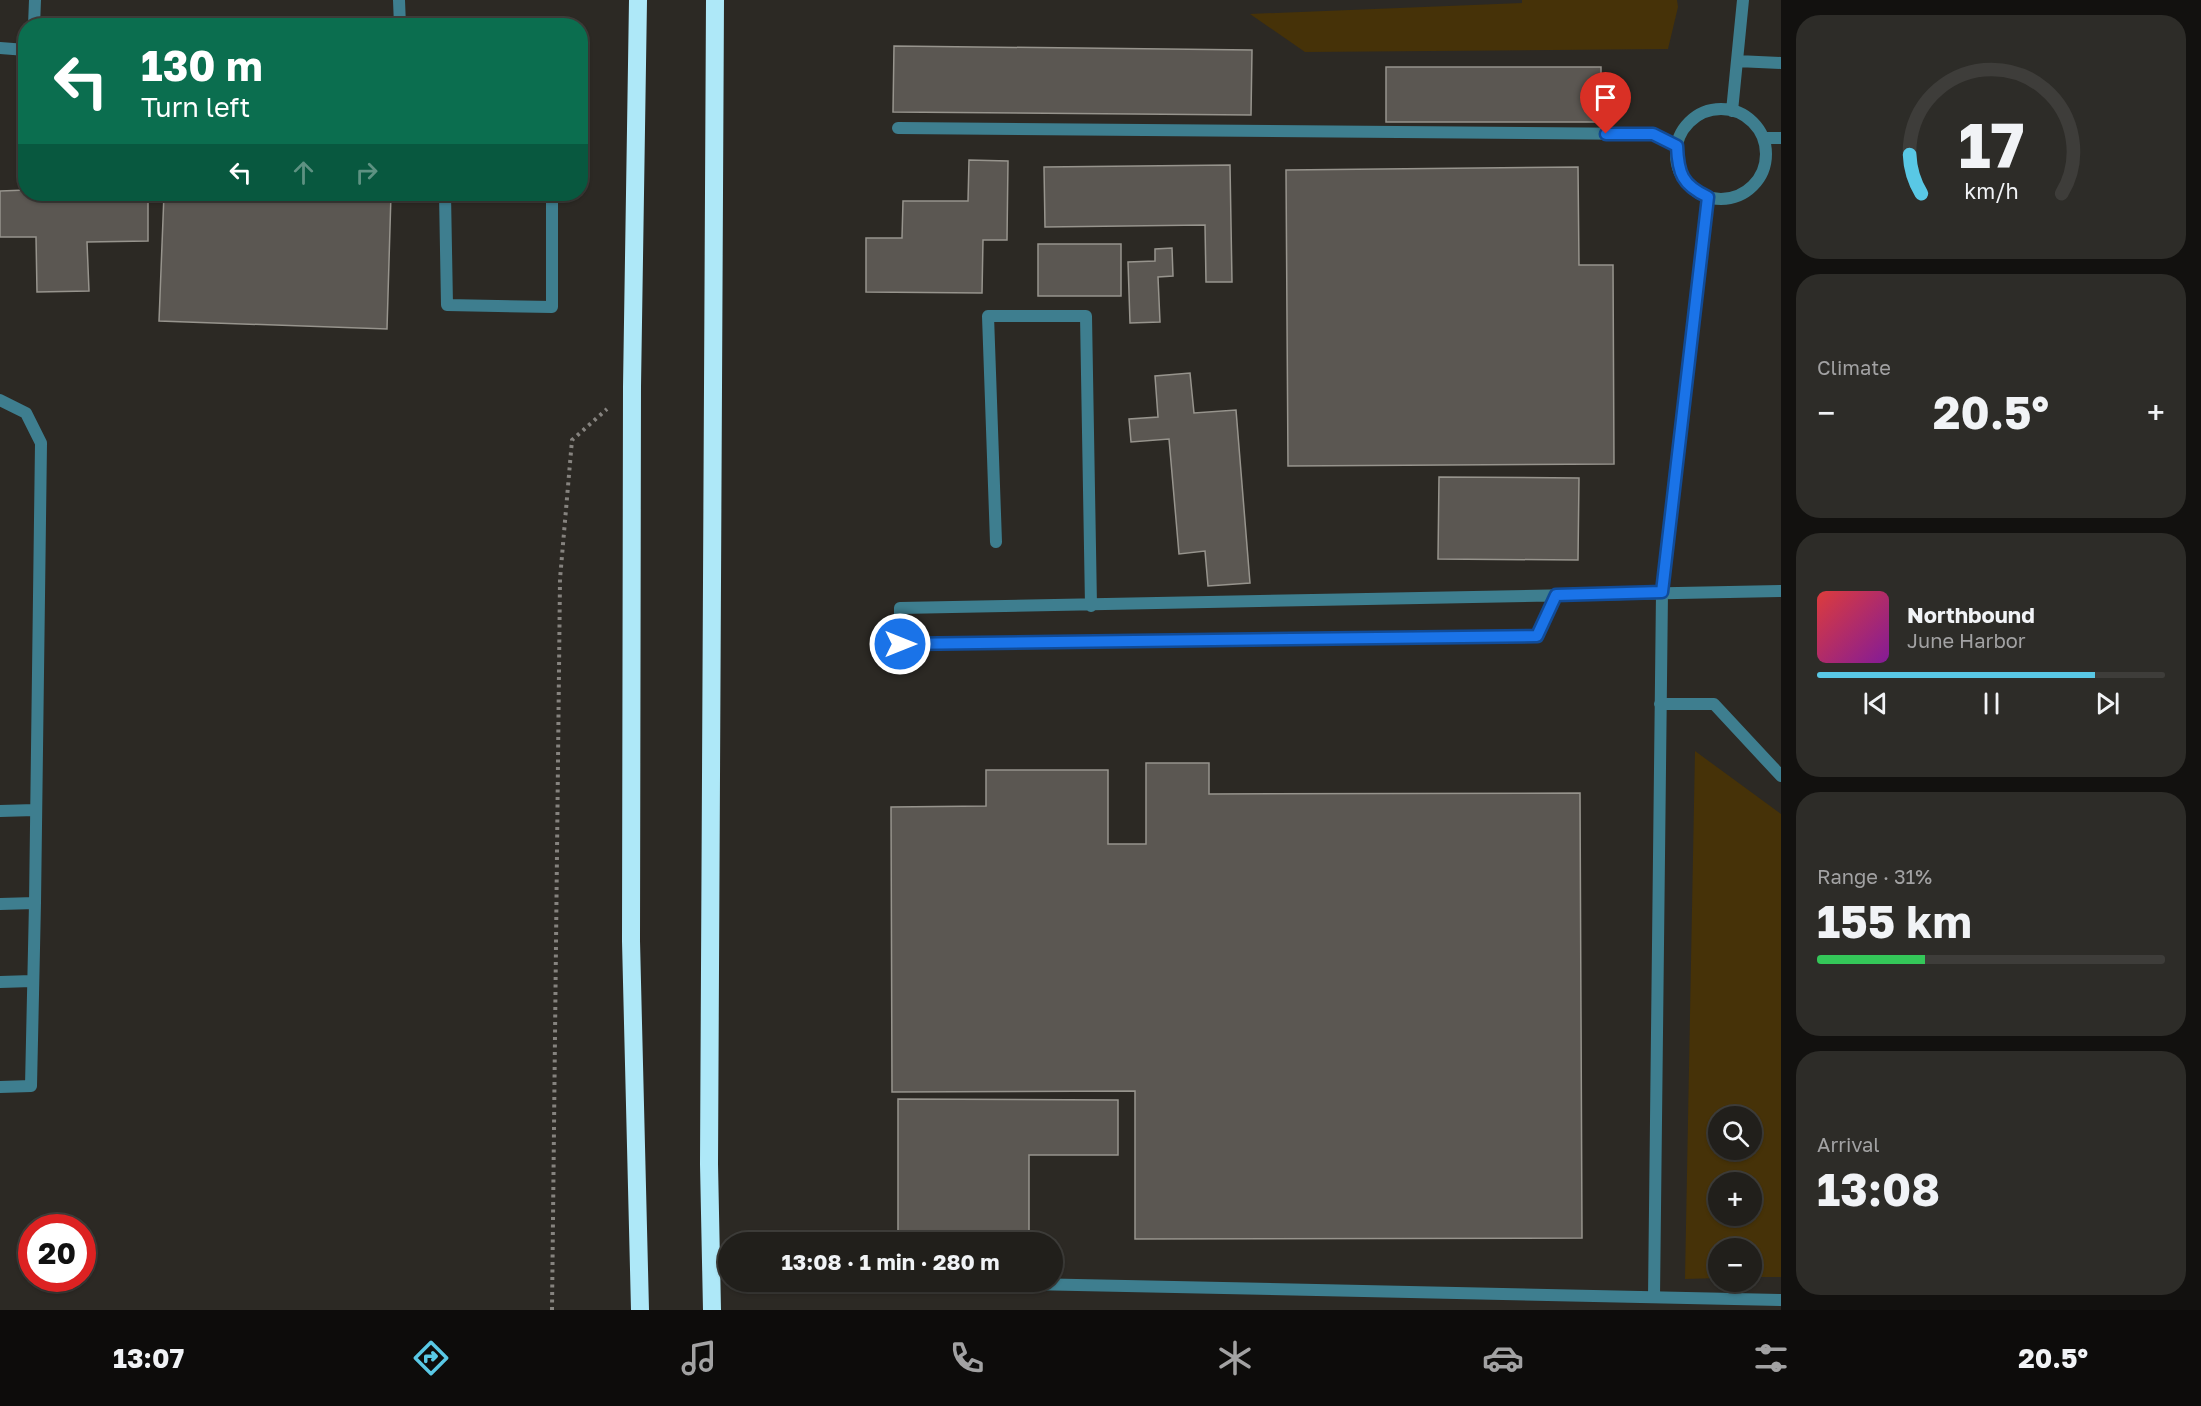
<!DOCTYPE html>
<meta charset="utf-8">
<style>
:root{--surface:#211f1b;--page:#2d2c28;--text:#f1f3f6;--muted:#a2a2a3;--line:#3e3d3a;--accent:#59c8e5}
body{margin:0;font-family:"Golos Text",sans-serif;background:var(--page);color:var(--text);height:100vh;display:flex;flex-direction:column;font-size:22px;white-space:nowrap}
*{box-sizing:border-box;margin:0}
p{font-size:20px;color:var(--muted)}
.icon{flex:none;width:33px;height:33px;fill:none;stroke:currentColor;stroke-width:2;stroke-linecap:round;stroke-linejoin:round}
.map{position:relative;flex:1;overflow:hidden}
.sheet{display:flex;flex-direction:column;gap:15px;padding:15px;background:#12110f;width:420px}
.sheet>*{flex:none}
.top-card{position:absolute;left:18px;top:18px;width:570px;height:183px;border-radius:24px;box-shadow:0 2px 4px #0004,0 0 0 2px var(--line);background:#0b6e4f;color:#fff;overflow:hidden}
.fabs{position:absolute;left:1708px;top:1106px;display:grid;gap:12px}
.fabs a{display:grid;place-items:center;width:54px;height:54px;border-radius:50%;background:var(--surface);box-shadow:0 2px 4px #0004,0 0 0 2px var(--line);font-size:30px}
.speed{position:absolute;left:18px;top:1214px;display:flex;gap:12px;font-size:30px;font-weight:700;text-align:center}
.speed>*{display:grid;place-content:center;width:78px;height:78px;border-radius:50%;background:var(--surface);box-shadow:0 2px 4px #0004,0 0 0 2px var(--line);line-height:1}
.speed .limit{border:9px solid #d22;background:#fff;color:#111}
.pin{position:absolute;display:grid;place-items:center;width:51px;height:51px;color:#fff;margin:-62px -26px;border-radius:50% 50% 50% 0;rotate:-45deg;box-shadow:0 0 6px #0007}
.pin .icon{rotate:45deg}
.me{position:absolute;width:66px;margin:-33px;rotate:90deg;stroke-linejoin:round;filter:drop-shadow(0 0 4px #0008)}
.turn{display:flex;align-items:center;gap:21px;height:126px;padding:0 24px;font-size:27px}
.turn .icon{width:78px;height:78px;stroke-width:2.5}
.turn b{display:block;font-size:42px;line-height:51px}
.lanes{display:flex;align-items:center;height:57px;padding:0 24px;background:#0003;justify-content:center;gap:30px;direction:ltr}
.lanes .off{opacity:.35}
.big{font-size:45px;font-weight:700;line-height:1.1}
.sheet .tile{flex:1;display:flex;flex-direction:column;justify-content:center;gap:9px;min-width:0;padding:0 21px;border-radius:24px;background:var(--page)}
.sheet .dial{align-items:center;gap:0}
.dial svg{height:156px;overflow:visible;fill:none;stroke:var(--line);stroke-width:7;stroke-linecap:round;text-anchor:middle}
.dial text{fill:var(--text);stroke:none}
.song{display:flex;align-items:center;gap:18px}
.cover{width:72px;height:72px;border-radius:9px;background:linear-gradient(135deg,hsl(0 70% 55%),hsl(290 70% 35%))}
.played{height:6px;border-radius:3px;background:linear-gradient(90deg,var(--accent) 80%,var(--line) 80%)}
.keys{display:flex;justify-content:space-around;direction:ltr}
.heat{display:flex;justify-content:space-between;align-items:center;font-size:33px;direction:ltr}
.charge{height:9px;border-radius:4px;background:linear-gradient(90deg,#34c759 31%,var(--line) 0)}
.trip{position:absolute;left:718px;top:1232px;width:345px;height:60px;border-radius:30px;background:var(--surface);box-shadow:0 2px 4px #0004,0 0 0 2px var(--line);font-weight:700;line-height:60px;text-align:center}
.tabs{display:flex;height:96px;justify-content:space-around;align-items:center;background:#0d0c0b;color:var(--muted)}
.tabs .icon{width:42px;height:42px}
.tabs .current{color:var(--accent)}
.tabs b{font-size:27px;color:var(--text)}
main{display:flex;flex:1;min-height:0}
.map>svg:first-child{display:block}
</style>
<main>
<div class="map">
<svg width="1781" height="1310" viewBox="0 0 1781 1310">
<rect width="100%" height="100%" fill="#2c2924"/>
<path fill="#463208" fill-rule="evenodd" d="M 1522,0 L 1677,0 L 1678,7 L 1668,49 L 1305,52 L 1250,14 L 1522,3 Z
M 1695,751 L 1781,814 L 1781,1277 L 1752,1277 L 1752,1248 L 1719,1248 L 1719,1278 L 1685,1279 ZM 1719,1116 L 1752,1116 L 1752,1149 L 1719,1149 ZM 1719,1182 L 1752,1182 L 1752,1215 L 1719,1215 Z"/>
<path fill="#5b5752" stroke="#97948d" stroke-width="1.5" d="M 894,46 L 1252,50 L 1251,115 L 893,112 Z
M 1386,67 L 1601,67 L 1601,122 L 1386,122 Z
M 969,160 L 1008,161 L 1007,240 L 983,240 L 982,293 L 866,292 L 866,238 L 902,238 L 903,201 L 968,201 Z
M 1230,165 L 1232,282 L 1206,282 L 1205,225 L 1045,227 L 1044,167 Z
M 1578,167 L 1579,265 L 1613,265 L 1614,464 L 1288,466 L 1286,170 Z
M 26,190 L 26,194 L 148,194 L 148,241 L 87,242 L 89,291 L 37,292 L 36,237 L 0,237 L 0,191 Z
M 164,194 L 391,194 L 387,329 L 159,321 Z
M 1038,244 L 1121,244 L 1121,296 L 1038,296 Z
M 1172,248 L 1173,276 L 1158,277 L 1160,322 L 1130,323 L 1128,262 L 1155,261 L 1155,249 Z
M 1190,373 L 1194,413 L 1236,410 L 1250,583 L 1208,586 L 1205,551 L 1179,554 L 1169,439 L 1131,442 L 1129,419 L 1158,417 L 1155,376 Z
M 1439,477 L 1579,478 L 1578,560 L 1438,559 Z
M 1146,763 L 1209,763 L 1209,794 L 1580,793 L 1582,1238 L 1135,1239 L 1135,1091 L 892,1092 L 891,807 L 986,806 L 986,770 L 1108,770 L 1108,844 L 1146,844 Z
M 898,1099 L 1118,1100 L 1118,1155 L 1029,1155 L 1029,1242 L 898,1242 Z"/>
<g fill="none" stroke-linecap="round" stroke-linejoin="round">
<path stroke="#86837f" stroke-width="4" stroke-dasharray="3 4.5" stroke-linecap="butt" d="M 552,1310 L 560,579 L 572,440 L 607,409"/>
<path stroke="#3e7e8f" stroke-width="12" d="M 399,0 L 400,26
M 34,26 L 35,0
M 0,48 L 26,50
M 1737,61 L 1781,63
M1676 154a45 45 0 1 1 90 0a45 45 0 1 1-90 0Z
M 1732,111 L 1743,0
M 898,128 L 1653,134 L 1677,145
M 1763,138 L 1781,138
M 445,194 L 447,305 L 552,307 L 552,194
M 0,400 L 26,413 L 41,443 L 35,903 L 31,1086 L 0,1087
M 996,542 L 988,316 L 1086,316 L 1091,606
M 1556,595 L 1537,636 L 900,644 L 900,608 C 1194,605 1487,594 1781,591
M 1660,704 L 1714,704 L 1781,776
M 0,811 L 35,810
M 0,904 L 35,903
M 0,982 L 32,981
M 893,1281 L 1781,1300
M 1654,1297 L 1662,592 L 1708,197"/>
<path stroke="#aee8f8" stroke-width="18" d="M 638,0 L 632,387 L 631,941 L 640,1310
M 712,1310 L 709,1164 L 715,0"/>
</g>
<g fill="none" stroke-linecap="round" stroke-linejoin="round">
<g stroke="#114b97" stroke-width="15">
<path id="route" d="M 900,644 L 1537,636 L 1556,595 L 1662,592 L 1708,197 C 1682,185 1678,173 1677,146 L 1653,134 L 1606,134"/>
</g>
<use href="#route" stroke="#1a73e8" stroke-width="10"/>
</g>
</svg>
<div class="fabs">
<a><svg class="icon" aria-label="search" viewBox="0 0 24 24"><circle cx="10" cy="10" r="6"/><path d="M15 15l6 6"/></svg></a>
<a>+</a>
<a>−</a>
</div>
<div class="speed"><div class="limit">20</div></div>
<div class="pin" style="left:1606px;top:134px;background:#d93025"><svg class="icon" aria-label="arrive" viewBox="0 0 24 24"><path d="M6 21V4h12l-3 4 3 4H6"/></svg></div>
<svg class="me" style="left:900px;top:644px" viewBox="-20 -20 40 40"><circle r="17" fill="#1a73e8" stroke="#fff" stroke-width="3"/><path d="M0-11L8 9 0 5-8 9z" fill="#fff"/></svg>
<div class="trip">13:08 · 1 min · 280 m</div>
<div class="top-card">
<div class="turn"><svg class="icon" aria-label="left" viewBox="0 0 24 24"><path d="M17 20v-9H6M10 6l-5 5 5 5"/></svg><div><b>130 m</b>Turn left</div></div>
<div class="lanes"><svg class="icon" aria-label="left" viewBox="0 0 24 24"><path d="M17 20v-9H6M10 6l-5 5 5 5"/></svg><svg class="icon off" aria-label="ahead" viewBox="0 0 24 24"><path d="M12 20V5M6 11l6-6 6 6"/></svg><svg class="icon off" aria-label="right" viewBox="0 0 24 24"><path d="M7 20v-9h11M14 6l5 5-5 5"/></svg></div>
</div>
</div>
<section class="sheet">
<div class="tile dial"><svg viewBox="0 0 100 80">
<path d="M14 69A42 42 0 1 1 86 69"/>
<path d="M14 69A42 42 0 0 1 8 49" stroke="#59c8e5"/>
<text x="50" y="56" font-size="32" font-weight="700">17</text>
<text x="50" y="72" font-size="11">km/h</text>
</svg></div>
<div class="tile"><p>Climate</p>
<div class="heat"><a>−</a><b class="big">20.5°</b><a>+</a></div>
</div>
<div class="tile">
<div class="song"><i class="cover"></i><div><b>Northbound</b><p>June Harbor</p></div></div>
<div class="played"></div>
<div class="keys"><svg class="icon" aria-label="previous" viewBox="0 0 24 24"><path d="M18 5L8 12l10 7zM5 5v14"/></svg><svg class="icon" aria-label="pause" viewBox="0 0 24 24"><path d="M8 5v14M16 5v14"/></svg><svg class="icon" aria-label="next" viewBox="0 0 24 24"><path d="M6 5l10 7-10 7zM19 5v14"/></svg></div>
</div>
<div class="tile"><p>Range · 31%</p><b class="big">155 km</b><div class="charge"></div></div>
<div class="tile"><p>Arrival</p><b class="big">13:08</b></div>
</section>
</main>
<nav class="tabs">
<b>13:07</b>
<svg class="icon current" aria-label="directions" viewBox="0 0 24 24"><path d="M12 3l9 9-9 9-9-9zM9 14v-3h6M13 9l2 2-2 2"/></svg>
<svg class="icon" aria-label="music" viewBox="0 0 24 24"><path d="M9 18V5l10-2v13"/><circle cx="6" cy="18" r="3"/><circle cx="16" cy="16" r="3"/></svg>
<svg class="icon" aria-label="phone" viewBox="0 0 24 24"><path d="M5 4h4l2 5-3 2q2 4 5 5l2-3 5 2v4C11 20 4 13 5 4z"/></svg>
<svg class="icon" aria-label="climate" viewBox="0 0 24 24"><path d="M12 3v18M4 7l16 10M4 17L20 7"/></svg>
<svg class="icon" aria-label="car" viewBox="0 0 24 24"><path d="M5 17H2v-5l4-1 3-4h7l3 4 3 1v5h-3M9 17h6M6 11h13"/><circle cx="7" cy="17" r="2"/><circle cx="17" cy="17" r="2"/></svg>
<svg class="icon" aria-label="filters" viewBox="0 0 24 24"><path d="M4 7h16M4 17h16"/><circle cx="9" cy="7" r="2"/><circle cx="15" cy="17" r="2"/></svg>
<b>20.5°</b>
</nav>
